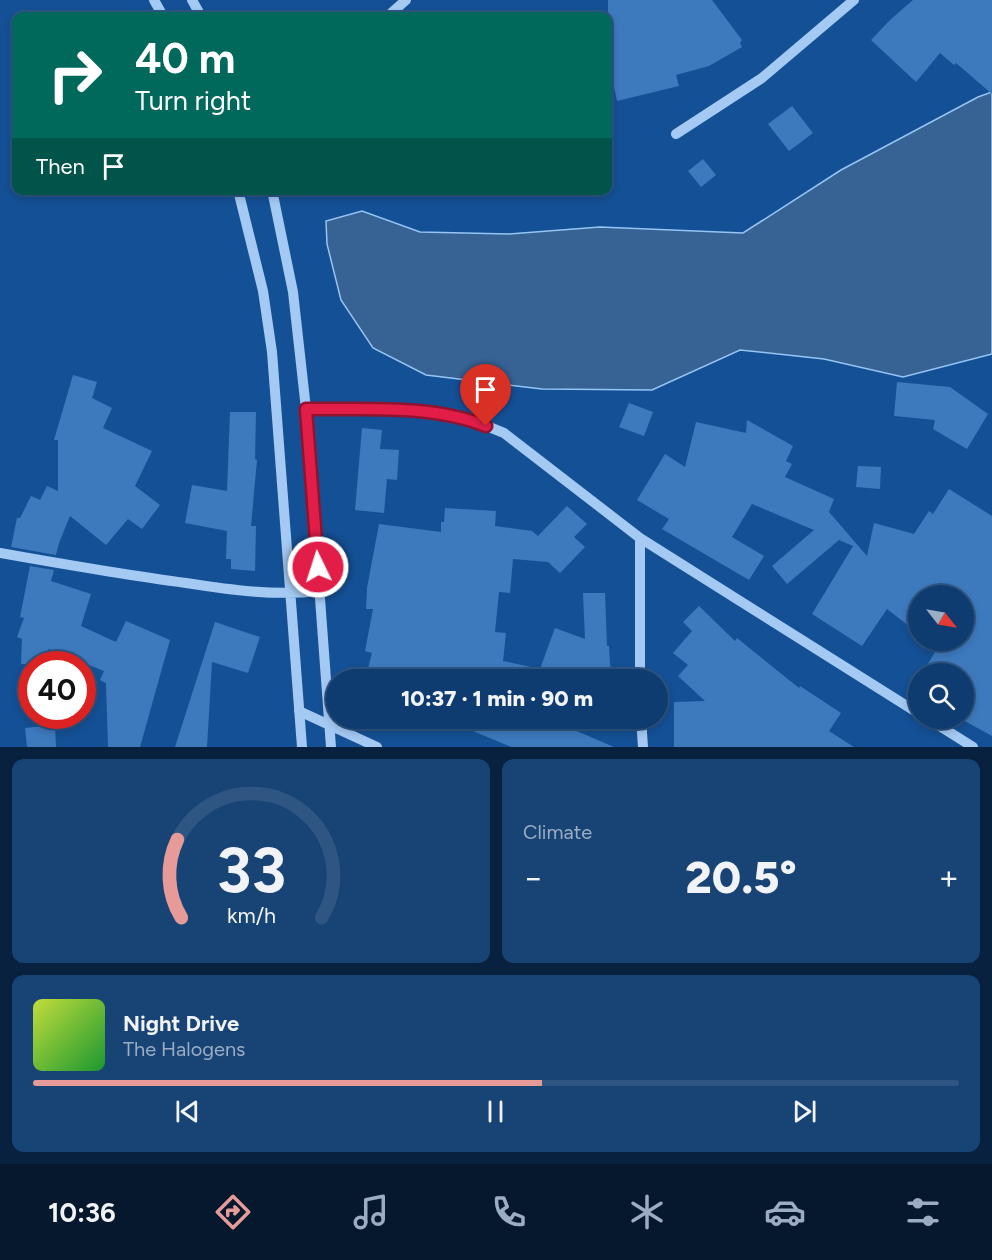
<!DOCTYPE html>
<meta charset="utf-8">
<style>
:root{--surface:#0f3c70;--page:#184375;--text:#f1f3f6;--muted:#9badc3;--line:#2f5683;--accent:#e69b98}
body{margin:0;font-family:Figtree,sans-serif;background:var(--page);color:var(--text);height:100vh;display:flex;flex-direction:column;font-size:22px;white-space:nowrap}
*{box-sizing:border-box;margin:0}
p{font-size:20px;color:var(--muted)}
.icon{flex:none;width:33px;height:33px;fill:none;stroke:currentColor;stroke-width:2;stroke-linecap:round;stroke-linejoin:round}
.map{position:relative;height:747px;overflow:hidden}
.details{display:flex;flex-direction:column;gap:12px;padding:12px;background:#08213e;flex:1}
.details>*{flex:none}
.guide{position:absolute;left:12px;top:12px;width:600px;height:183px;border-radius:12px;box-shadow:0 3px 9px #0003,0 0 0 2px var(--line);background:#00695c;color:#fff;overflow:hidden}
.needle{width:39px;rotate:121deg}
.fabs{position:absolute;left:908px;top:585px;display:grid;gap:12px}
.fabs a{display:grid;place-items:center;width:66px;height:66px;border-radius:50%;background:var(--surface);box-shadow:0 3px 9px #0003,0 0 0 2px var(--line);font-size:30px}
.speed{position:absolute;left:18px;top:651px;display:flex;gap:12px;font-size:30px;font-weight:700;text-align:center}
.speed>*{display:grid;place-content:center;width:78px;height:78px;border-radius:50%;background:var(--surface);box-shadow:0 3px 9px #0003,0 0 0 2px var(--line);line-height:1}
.speed .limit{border:9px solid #d22;background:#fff;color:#111}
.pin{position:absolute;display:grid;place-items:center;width:51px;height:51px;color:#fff;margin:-62px -26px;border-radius:50% 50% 50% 0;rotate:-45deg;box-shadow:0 0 6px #0007}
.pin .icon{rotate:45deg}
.me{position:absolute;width:66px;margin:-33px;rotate:356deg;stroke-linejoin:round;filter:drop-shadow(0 0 4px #0008)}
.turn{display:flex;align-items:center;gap:21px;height:126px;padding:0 24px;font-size:27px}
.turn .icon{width:78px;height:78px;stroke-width:2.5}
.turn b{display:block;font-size:42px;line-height:51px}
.then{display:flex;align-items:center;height:57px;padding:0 24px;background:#0003;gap:12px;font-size:22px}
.big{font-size:45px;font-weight:800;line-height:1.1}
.details .card{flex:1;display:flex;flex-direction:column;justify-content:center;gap:9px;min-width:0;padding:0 21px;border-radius:12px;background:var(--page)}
.details .dial{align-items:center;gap:0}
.dial svg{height:156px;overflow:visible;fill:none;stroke:var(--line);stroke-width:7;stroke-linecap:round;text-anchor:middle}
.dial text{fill:var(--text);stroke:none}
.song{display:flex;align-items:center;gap:18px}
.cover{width:72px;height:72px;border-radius:9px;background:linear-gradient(135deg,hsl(70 70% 55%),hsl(130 70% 35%))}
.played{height:6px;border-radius:3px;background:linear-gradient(90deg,var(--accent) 55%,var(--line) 55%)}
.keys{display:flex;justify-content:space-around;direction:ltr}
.heat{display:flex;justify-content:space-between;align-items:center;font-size:33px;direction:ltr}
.details .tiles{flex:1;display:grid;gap:12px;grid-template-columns:1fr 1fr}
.card:last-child{grid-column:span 2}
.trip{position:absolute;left:326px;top:669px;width:342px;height:60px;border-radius:30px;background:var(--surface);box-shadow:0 3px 9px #0003,0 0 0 2px var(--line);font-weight:800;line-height:60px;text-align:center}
.tab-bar{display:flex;height:96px;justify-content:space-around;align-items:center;background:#06182d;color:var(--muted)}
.tab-bar .icon{width:42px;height:42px}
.tab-bar .on{color:var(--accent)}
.tab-bar b{font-size:27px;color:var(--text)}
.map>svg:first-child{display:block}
</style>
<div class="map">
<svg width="992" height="747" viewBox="0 0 992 747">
<rect width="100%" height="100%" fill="#145095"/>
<path fill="#376294" stroke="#96c5f5" stroke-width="1.5" d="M 992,92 L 992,354 L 903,377 L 824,359 L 740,350 L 652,390 L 542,389 L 426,375 L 373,348 L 341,300 L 327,244 L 326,221 L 362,211 L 420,232 L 509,234 L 600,227 L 743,233 L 841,170 L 978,97 Z"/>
<path fill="#3d79bd" d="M 608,0 L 712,0 L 742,40 L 740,43 L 742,47 L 709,66 L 676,75 L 679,86 L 617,101 L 611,72 L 608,67 Z
M 913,0 L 992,0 L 992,94 L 956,63 L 954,65 L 940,53 L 916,82 L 871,40 L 890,20 Z
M 792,106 L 813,133 L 789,151 L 768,124 Z
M 703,159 L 716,175 L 701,187 L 688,171 Z
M 73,375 L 97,382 L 92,398 L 112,408 L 103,428 L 152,451 L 135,486 L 160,505 L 142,529 L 128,519 L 106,545 L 70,516 L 59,543 L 56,555 L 11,547 L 17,518 L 20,518 L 31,496 L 40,500 L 47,486 L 58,491 L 58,440 L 54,440 Z
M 897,382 L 950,387 L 988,414 L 967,449 L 933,429 L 935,420 L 894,416 Z
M 629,403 L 653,412 L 644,436 L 619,427 Z
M 230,412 L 256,412 L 255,459 L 257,460 L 251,526 L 256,526 L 255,571 L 231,569 L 231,559 L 226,559 L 227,531 L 185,523 L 192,485 L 227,491 Z
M 747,420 L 793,446 L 786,461 L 792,464 L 785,477 L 834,499 L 829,512 L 867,556 L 874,523 L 914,534 L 929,511 L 933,514 L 949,489 L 992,516 L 992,736 L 963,720 L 963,674 L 922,674 L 942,640 L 963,640 L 963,596 L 918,596 L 918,633 L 887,609 L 862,646 L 812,614 L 853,546 L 839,540 L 787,584 L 772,566 L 814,530 L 752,504 L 732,537 L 764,556 L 749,580 L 662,529 L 669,519 L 637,500 L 665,454 L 685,467 L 696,422 L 746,433 Z
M 362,428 L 382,430 L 380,449 L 399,450 L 397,480 L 387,479 L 384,513 L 355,510 Z
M 858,466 L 881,467 L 880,489 L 856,487 Z
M 567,506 L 587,524 L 574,537 L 585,547 L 560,573 L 548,562 L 513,559 L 510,593 L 499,592 L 495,632 L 506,633 L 503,661 L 540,669 L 555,628 L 585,639 L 583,593 L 605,593 L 607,646 L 609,646 L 611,680 L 365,680 L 372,653 L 365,651 L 373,609 L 366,609 L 367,588 L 379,524 L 441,532 L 441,522 L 444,522 L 445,508 L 496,511 L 495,526 L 532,531 L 538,536 Z
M 30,566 L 54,570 L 51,581 L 91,594 L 81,626 L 116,642 L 126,621 L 170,640 L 140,747 L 108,747 L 106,683 L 100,680 L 104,671 L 48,649 L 48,664 L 21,664 L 22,639 L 17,637 L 24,618 L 20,617 Z
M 699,606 L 735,641 L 737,638 L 799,688 L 800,686 L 841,713 L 829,731 L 854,747 L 674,747 L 674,702 L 705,701 L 678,676 L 688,665 L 673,653 L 692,631 L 683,622 Z
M 215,622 L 260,637 L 248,673 L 212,662 L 207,747 L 175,747 Z
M 568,718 L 565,726 L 614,747 L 511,747 L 444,719 Z
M 55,725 L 56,747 L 27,747 L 25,728 Z"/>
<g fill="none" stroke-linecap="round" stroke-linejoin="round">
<path stroke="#a4c9f2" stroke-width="10" d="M 154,0 L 163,16
M 192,0 L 201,16
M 388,16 L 406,0
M 676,134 L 762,78 L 854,0
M 238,190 L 263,291 L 272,352 L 302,747
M 272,190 L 293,292 L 306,409 L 331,747
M 306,409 L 428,411 L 467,418 L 504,433 L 640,538 L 918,713
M 640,538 L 640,680
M 0,553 C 62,564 124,575 186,583 C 231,590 274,596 319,591
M 299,711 L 377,747
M 641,718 L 643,747
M 927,718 L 973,747"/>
</g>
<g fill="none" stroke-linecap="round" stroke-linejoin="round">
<g stroke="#92132f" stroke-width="15">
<path id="route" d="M 318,567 L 306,409 C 364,410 431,404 486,426"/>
</g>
<use href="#route" stroke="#e11d48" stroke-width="10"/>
</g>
</svg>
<div class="fabs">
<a><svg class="needle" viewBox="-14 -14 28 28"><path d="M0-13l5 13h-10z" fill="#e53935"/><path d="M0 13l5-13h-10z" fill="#9badc3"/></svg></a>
<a><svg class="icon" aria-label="search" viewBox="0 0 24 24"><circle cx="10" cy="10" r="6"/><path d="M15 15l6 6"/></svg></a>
</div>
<div class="speed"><div class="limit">40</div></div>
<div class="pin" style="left:486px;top:426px;background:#d93025"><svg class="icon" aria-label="arrive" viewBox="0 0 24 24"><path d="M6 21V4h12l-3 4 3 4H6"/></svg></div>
<svg class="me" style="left:318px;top:567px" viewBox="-20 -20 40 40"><circle r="17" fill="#e11d48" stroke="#fff" stroke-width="3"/><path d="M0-11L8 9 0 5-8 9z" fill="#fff"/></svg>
<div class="trip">10:37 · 1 min · 90 m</div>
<div class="guide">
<div class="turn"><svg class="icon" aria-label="right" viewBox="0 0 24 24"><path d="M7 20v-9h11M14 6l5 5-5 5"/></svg><div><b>40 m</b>Turn right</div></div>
<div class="then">Then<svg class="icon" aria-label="arrive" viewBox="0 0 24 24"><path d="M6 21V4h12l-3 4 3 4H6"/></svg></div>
</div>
</div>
<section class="details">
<div class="tiles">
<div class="card dial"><svg viewBox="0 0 100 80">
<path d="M14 69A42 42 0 1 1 86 69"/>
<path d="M14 69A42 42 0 0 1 12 29" stroke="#e69b98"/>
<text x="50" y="56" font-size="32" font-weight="700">33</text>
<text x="50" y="72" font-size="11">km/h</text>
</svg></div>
<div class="card"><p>Climate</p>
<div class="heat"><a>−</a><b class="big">20.5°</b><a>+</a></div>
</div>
<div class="card">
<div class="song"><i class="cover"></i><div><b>Night Drive</b><p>The Halogens</p></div></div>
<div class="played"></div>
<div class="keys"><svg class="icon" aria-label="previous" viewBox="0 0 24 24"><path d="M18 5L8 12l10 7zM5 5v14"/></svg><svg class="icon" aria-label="pause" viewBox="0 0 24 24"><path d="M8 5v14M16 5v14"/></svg><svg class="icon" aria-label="next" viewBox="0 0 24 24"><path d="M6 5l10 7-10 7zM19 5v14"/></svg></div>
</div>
</div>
</section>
<nav class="tab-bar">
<b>10:36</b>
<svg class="icon on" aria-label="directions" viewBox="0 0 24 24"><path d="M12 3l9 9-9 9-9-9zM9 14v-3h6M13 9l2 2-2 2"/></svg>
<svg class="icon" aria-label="music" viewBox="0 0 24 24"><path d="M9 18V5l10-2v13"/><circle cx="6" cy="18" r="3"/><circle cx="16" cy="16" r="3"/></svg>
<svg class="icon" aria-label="phone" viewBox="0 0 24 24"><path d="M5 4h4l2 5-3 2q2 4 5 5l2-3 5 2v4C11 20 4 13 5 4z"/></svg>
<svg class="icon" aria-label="climate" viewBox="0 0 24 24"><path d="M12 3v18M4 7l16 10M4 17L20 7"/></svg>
<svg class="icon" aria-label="car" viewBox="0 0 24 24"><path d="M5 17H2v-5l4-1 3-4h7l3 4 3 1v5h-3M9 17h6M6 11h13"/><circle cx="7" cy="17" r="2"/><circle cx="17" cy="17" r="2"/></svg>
<svg class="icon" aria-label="filters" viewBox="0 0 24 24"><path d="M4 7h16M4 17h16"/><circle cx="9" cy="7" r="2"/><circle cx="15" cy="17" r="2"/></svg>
</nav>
